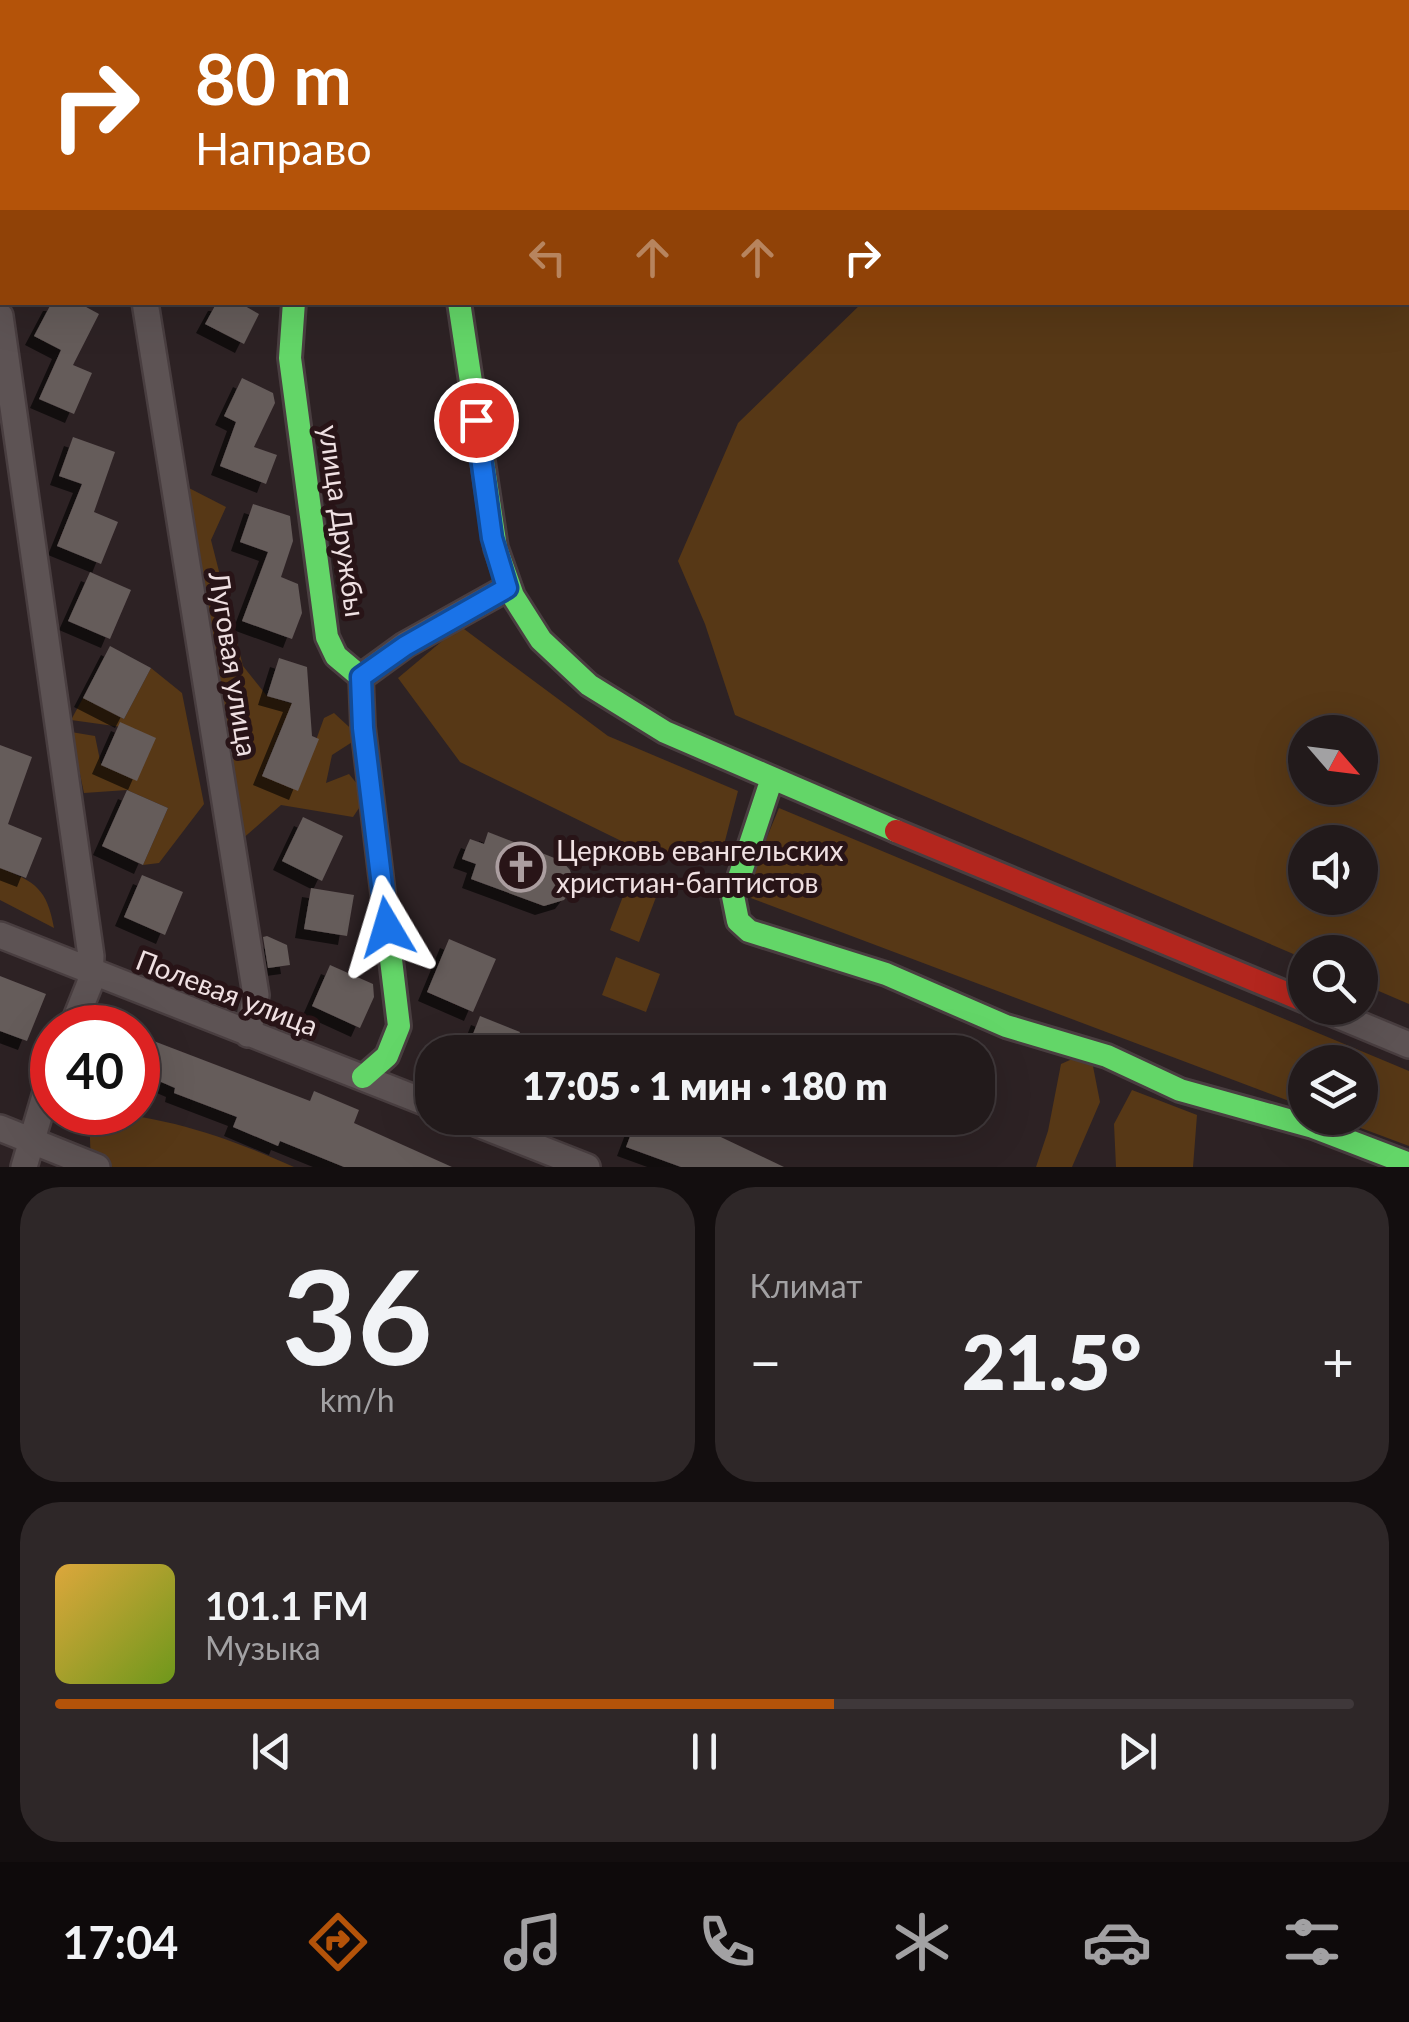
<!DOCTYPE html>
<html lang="ru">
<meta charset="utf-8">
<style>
:root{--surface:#221a1b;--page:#2e2728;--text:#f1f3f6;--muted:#a2a1a3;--line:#3f383a;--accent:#b45309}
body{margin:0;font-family:Lato,sans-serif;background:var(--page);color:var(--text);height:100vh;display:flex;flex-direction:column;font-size:38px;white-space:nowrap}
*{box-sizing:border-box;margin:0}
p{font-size:32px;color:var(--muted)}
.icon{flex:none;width:55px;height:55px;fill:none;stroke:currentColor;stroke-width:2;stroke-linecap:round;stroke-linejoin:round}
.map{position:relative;height:1167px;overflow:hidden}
.sheet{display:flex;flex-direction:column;gap:20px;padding:20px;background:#130e0f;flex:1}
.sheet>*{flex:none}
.guide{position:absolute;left:0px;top:0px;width:1410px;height:305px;box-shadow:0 10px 40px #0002,0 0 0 2px var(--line);background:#b45309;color:#fff;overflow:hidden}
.needle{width:65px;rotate:118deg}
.buttons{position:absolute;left:1288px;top:715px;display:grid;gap:20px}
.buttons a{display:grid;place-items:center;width:90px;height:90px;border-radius:50%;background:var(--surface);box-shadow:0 10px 40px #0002,0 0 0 2px var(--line);font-size:50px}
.speed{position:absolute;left:30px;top:1005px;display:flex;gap:20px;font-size:50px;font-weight:700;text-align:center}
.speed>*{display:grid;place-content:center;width:130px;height:130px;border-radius:50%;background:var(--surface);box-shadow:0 10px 40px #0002,0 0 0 2px var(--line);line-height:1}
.speed .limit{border:15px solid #d22;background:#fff;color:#111}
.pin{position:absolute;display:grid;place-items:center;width:85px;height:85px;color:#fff;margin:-42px;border:5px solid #fff;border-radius:50%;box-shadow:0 2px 10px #0007}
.me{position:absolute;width:110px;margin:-55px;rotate:353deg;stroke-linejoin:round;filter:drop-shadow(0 0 8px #0008)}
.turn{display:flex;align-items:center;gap:35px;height:210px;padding:0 30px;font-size:45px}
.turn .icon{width:130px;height:130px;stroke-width:2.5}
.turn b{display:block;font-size:70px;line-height:85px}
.lanes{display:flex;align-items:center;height:95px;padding:0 30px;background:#0003;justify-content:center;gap:50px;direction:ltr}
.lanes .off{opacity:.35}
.big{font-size:75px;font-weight:800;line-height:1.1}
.sheet .widget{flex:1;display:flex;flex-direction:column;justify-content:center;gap:15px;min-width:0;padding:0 35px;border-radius:40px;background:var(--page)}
.sheet .dial{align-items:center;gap:0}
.dial b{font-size:130px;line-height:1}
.song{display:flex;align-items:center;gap:30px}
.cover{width:120px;height:120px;border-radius:15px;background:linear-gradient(135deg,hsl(40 70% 55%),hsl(80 70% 35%))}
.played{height:10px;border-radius:5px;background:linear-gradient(90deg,var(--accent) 60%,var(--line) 60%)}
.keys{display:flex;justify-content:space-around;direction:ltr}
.heat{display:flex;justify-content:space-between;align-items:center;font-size:55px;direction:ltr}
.sheet .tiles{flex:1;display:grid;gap:20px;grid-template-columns:1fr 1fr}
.widget:last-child{grid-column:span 2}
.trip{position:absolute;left:415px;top:1035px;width:580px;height:100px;border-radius:40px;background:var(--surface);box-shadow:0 10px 40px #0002,0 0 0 2px var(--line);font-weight:800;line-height:100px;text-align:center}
.menu{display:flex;height:160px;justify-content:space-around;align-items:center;background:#0e0a0b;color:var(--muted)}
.menu .icon{width:70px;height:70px}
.menu .active{color:var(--accent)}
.menu b{font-size:45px;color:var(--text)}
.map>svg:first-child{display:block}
</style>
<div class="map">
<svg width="1409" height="1167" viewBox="0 0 1409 1167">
<defs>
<filter id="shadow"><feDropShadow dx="-9" dy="9" stdDeviation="0" flood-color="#0009"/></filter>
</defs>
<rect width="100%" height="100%" fill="#2d2224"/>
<path fill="#573816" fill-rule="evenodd" d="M 944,0 L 1409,0 L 1409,1004 L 1360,983 L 1360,952 L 1305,952 L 1305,959 L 735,715 L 705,624 L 678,561 L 738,423 L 862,303 L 1408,302 L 1408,2 L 943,2 ZM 1305,732 L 1360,732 L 1360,788 L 1305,788 ZM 1305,842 L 1360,842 L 1360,898 L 1305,898 Z
M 187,487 L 226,507 L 211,540 L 243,666 L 267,696 L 310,709 L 283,724 L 262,775 L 298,790 L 324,718 L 334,713 L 360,737 L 332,755 L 326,783 L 349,774 L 367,796 L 353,817 L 281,805 L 233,847 Z
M 460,626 L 608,736 L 738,791 L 720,860 L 656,858 L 460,762 L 398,678 Z
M 151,668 L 182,693 L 204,804 L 159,863 L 143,865 L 168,808 L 127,790 L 84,793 L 71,732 L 95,736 L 101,765 L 136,780 L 136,729 L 71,720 L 83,698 L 124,719 Z
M 779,808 L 1409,1071 L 1409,1146 L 1334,1118 L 1360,1118 L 1360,1062 L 1305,1062 L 1305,1107 L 743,895 Z
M 0,868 C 36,882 47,889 54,928 L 0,900 Z
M 632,873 L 661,884 L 639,942 L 610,930 Z
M 616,957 L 660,974 L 646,1012 L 602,995 Z
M 1090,1051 L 1100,1102 L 1072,1167 L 1036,1167 L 1048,1131 L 1061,1064 Z
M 1132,1090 L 1197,1115 L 1193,1167 L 1116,1167 L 1114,1124 Z
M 89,1113 C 157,1112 232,1139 294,1167 L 97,1167 L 91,1165 Z"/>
<path fill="#655b5a" filter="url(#shadow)" d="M 52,302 L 77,302 L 99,314 L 73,365 L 92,373 L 74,414 L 39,399 L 61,350 L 34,336 Z
M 217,302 L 238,302 L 259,314 L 244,344 L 205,324 Z
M 242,378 L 273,393 L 275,403 L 254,447 L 277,455 L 266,484 L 220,466 L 236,422 L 224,416 Z
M 73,437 L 115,452 L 94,512 L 118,522 L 101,564 L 57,546 L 82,484 L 59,476 Z
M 253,504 L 290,516 L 293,541 L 281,577 L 298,584 L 302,613 L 292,639 L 242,621 L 268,552 L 240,542 Z
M 90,572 L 131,590 L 110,639 L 68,621 Z
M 110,646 L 151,668 L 124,719 L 83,698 Z
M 279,658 L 307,667 L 312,736 L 319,739 L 298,791 L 262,776 L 292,703 L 267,696 Z
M 120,722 L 156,738 L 137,781 L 101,765 Z
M 0,745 L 32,757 L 8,824 L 42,838 L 26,878 L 0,868 Z
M 127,790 L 168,808 L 143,865 L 102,846 Z
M 303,817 L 343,836 L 322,881 L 282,861 Z
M 488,832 L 562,861 L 570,870 L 573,881 L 571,891 L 564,900 L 544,906 L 471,879 L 476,864 L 462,859 L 466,848 L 470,839 L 484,844 Z
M 142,875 L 183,892 L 165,935 L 124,917 Z
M 311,888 L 354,895 L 347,936 L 304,929 Z
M 267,936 L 287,945 L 290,965 L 268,968 L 263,937 Z
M 449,939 L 496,959 L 473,1012 L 427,992 Z
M 330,965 L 373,984 L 374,997 L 360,1028 L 312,1006 Z
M 0,976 L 46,994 L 27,1041 L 0,1031 Z
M 480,1016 L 520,1032 L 512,1052 L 466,1052 Z
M 138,1035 L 310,1101 L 314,1091 L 359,1110 L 354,1123 L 452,1167 L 344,1167 L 280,1141 L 278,1146 L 233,1127 L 237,1117 L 174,1093 L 175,1088 L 138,1072 Z
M 637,1118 L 652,1118 L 703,1136 L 706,1130 L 784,1167 L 681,1167 L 626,1147 Z"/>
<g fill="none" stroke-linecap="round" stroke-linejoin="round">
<g stroke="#493e40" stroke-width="30">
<path id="street" d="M 117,0 L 117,2
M 262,0 L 262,2
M 417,0 L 418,2
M 145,302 L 256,995 L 248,1034
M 0,316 L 91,956 L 90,983 L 72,1028
M 361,677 L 405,645 L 507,588
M 0,935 L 432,1105
M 1320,1008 L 1409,1045
M 463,1118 L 587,1167
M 0,1128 L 97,1167
M 24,1167 L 52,1072"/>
</g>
<g stroke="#493e40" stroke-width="28">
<path id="fast" d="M 294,302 L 290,358 L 327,637 L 336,656 L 361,677 L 363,727 L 399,1026 L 387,1056 L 363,1077
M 459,302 L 496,548 L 513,596 L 541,640 L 589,685 L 665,732 L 896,831
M 771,781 L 733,896 L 738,921 L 749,931 L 886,974 L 1006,1026 L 1107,1056 L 1180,1090 L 1313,1127 L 1407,1163"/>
</g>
<g stroke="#493e40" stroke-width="28">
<path id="jam" d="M 896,831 L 1305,1001"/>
</g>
<use href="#street" stroke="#5d5354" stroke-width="25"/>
<use href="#fast" stroke="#63d668" stroke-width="22"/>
<use href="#jam" stroke="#b3261e" stroke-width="22"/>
</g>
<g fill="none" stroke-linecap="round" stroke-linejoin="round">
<g stroke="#114b97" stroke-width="25">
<path id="route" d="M 387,927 L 363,728 L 361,677 L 405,646 L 507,588 L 492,538 L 476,420"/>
</g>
<use href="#route" stroke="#1a73e8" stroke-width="18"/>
</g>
<defs>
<g id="church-ring" transform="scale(2.5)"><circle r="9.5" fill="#281417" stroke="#ab9ea0" stroke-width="1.5"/><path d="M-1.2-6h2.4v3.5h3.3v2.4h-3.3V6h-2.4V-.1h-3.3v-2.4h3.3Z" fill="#ab9ea0"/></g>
</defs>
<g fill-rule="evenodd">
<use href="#church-ring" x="521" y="867"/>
</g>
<g text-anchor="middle" stroke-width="10" stroke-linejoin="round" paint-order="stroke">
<g font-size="28" fill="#efe0e2" stroke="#281417">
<text transform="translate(342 521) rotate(82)" y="10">улица Дружбы</text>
<text transform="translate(233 664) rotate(81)" y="10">Луговая улица</text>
<text transform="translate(227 993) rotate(21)" y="10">Полевая улица</text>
</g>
<g font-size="28" fill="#efe0e2" stroke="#281417" text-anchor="start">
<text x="556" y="861">Церковь евангельских<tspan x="556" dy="32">христиан-баптистов</tspan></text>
</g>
</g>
</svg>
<div class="buttons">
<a><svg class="needle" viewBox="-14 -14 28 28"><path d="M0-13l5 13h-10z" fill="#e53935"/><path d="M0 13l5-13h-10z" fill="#a2a1a3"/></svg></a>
<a><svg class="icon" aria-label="sound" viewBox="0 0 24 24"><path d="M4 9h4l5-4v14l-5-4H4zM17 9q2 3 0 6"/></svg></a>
<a><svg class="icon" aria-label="search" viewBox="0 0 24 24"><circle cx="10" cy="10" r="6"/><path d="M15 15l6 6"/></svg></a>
<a><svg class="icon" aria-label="layers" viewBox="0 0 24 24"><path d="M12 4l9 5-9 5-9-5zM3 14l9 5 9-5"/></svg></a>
</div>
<div class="speed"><div class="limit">40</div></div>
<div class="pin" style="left:476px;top:420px;background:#d93025"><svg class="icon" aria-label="arrive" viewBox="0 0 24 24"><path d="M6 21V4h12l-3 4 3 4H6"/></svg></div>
<svg class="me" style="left:387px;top:927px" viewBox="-20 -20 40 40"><path d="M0-17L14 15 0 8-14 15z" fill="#1a73e8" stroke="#fff" stroke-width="4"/></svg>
<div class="trip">17:05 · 1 мин · 180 m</div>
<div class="guide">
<div class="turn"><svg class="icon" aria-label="right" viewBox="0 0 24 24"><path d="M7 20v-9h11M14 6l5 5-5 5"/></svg><div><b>80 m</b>Направо</div></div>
<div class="lanes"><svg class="icon off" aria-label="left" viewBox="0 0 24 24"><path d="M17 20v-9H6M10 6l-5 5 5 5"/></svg><svg class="icon off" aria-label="ahead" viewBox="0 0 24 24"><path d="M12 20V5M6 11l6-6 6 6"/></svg><svg class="icon off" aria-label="ahead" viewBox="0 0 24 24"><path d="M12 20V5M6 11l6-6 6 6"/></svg><svg class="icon" aria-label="right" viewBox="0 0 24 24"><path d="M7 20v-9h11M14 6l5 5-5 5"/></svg></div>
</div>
</div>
<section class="sheet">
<div class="tiles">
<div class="widget dial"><b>36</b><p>km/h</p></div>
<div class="widget"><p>Климат</p>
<div class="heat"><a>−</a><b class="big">21.5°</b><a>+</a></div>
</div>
<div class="widget">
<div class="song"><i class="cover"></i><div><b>101.1 FM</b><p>Музыка</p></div></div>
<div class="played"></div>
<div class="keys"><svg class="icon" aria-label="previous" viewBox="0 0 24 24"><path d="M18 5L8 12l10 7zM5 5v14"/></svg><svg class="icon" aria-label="pause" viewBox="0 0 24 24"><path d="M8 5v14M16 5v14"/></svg><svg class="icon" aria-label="next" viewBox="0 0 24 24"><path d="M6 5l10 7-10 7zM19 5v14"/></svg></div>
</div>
</div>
</section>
<nav class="menu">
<b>17:04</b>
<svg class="icon active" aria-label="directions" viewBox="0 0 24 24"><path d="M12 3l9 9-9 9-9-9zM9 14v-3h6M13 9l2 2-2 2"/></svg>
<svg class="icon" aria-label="music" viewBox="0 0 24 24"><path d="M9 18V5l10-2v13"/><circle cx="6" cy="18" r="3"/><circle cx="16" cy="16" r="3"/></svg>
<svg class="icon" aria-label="phone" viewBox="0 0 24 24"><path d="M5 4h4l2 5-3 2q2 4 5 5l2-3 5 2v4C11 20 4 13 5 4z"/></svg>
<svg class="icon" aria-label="climate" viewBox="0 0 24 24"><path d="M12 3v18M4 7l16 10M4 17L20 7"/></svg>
<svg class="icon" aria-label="car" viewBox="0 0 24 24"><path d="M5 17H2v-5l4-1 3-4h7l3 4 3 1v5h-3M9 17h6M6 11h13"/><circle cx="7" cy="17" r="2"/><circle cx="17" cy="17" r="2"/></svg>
<svg class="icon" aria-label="filters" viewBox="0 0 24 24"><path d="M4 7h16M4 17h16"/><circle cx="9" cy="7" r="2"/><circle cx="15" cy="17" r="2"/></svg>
</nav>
